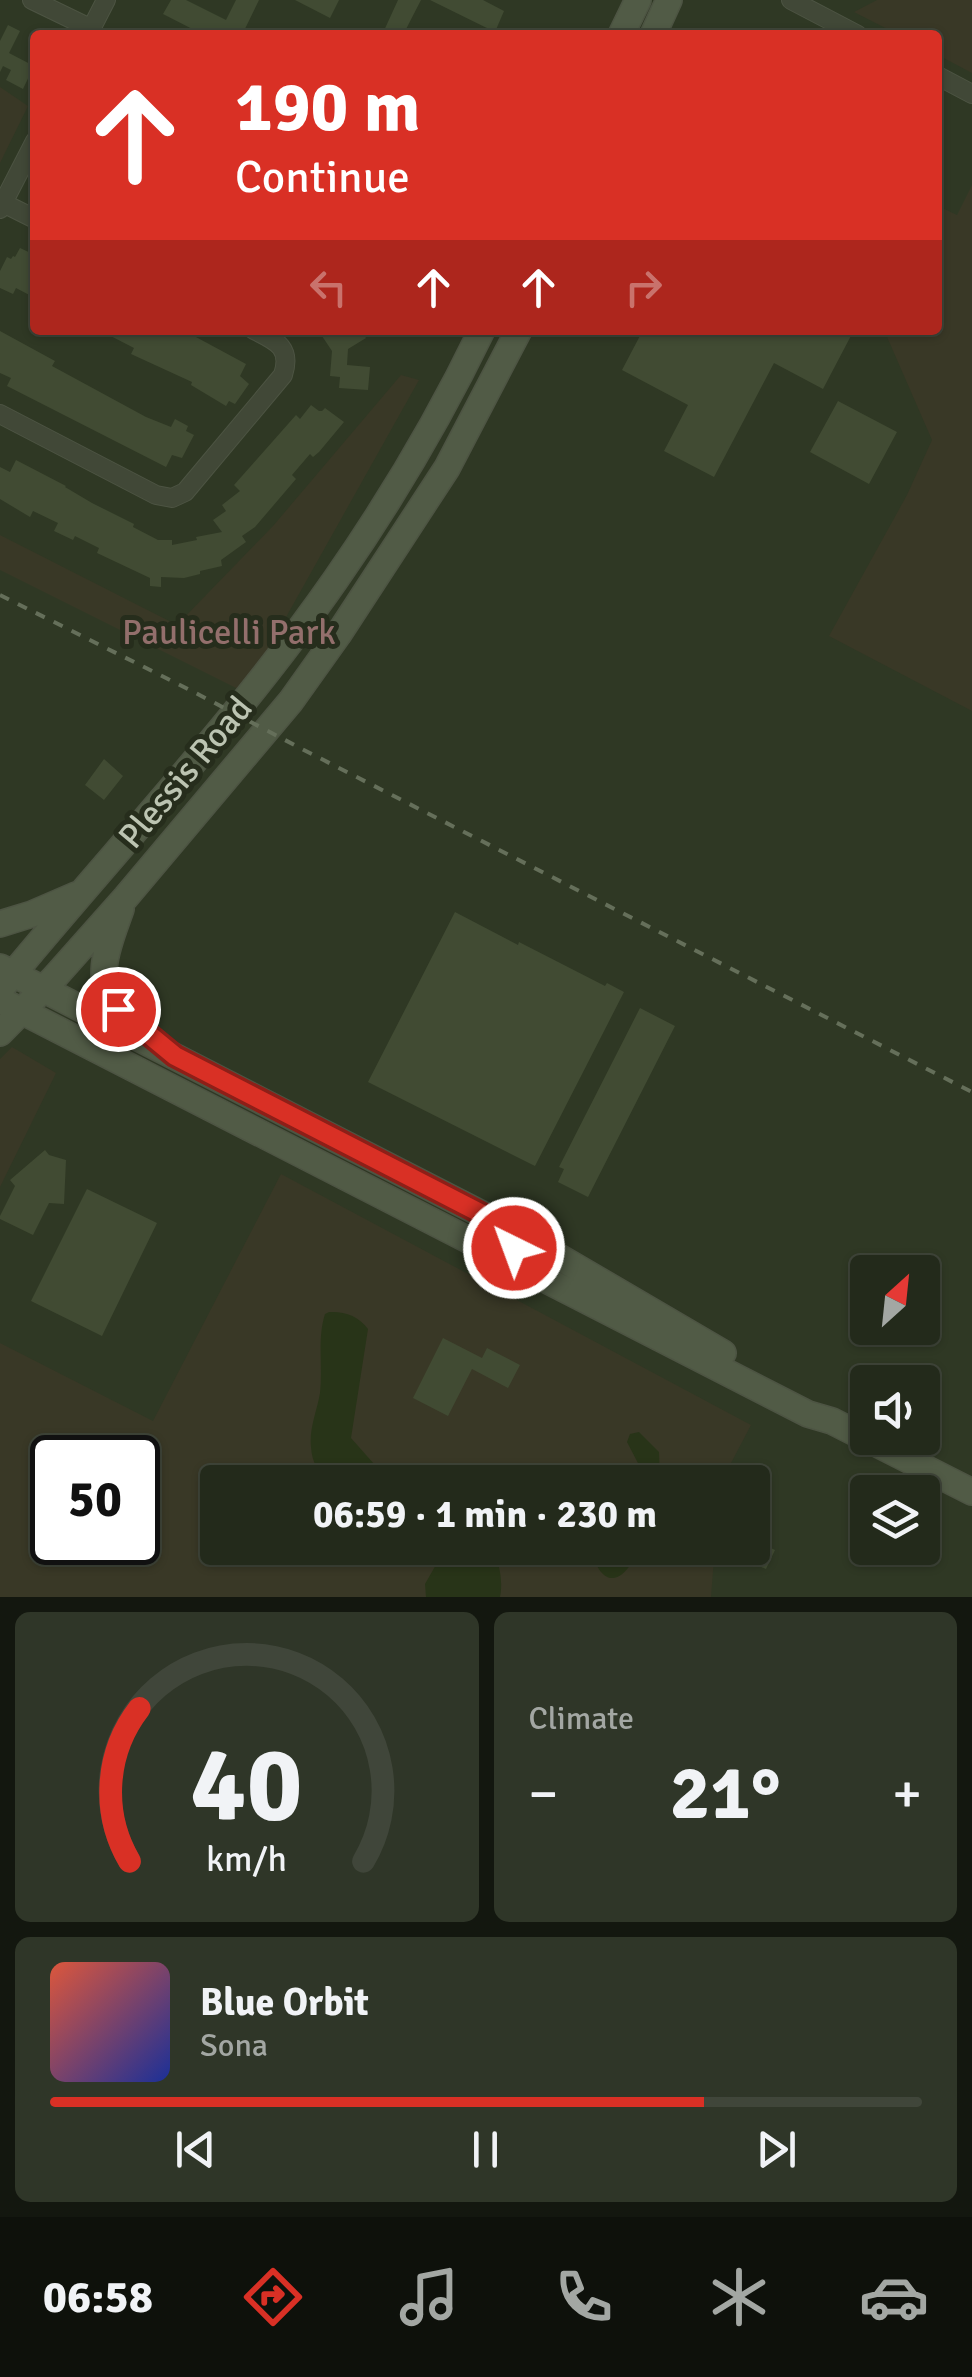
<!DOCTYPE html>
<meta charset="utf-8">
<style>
:root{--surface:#232a1b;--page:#2f3628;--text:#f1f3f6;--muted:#a3a7a3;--line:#40463a;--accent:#d93025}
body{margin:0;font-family:Signika,sans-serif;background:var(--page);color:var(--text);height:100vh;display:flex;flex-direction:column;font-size:38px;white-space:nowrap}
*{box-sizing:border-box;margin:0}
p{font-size:32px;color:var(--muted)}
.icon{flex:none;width:55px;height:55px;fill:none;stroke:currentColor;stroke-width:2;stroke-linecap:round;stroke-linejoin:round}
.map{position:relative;height:1597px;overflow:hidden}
.drawer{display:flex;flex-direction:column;gap:15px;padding:15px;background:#13170f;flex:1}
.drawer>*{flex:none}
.guide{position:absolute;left:30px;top:30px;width:912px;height:305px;border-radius:10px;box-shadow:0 2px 8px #0004,0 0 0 2px var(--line);background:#d93025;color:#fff;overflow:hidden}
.needle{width:65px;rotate:27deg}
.tools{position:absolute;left:850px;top:1255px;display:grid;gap:20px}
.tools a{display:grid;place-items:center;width:90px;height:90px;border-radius:10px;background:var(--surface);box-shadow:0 2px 8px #0004,0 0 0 2px var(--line);font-size:50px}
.speed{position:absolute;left:30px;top:1435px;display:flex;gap:20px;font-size:50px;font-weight:700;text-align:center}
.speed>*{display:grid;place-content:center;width:130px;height:130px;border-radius:50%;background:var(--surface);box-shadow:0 2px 8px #0004,0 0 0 2px var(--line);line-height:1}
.speed .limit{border:5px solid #111;border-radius:15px;background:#fff;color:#111}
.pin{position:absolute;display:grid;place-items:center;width:85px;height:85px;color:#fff;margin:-42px;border:5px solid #fff;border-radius:50%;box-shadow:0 2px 10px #0007}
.me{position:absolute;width:110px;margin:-55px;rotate:318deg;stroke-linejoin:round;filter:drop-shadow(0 0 8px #0008)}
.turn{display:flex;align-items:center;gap:35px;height:210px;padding:0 40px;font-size:45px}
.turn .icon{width:130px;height:130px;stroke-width:2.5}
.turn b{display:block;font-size:70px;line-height:85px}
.lanes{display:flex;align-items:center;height:95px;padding:0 40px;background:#0003;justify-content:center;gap:50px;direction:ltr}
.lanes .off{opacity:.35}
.big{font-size:75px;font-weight:800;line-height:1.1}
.drawer .widget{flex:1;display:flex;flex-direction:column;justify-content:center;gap:15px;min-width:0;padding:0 35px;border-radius:15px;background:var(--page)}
.drawer .dial{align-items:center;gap:0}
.dial svg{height:260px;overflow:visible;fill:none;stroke:var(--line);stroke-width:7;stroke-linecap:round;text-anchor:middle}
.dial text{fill:var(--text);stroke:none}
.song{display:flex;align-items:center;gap:30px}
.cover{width:120px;height:120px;border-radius:15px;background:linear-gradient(135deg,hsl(10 70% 55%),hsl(230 70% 35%))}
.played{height:10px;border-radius:5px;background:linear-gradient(90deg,var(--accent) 75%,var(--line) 75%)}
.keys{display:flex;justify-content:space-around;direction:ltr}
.heat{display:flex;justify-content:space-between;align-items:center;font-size:55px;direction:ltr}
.drawer .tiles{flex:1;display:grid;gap:15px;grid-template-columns:1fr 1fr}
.widget:last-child{grid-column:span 2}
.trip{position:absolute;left:200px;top:1465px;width:570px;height:100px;border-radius:10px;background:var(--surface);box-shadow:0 2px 8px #0004,0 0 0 2px var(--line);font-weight:800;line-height:100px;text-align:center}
.menu{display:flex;height:160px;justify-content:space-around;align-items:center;background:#0e110b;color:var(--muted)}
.menu .icon{width:70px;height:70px}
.menu .on{color:var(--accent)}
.menu b{font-size:45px;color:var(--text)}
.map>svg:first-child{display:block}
</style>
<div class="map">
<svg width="972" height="1597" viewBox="0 0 972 1597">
<rect width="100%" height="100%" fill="#2f3824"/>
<path fill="#393826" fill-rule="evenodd" d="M 877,0 L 972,0 L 972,73 L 938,55 L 938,35 L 899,35 L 854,12 Z
M 0,87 L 28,106 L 0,163 Z
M 972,185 L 972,711 L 829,636 L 907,495 L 932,440 L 884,330 L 938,330 L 938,206 L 957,215 Z
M 401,375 L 419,380 L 244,692 L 0,570 L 0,535 L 177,625 L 273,526 Z
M 12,1047 L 56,1073 L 0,1187 L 0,1059 Z
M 281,1174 L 751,1425 L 721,1482 L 218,1482 L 218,1548 L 704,1548 L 714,1558 L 711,1597 L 0,1597 L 0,1343 L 153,1421 ZM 52,1458 L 138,1458 L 138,1542 L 52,1542 Z"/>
<path fill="#283418" d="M 329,1312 C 344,1311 359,1316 368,1329 L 351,1438 L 390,1482 L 327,1482 C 318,1472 312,1462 311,1447 C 309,1428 317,1411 320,1393 C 323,1366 317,1339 325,1314 Z
M 639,1432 L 659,1452 L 660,1482 L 636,1482 L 640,1467 L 627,1442 L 630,1434 Z
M 458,1548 C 466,1548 478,1546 485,1548 C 501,1555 503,1583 500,1597 L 426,1597 L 425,1584 L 437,1563 L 434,1557 L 446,1555 Z
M 591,1548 L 639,1548 C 625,1584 601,1592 591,1548 Z"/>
<path fill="#414b33" d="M 171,0 L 186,0 L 226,20 L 236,0 L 259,0 L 242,35 L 204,35 L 163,14 Z
M 295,0 L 339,0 L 330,18 Z
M 398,0 L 421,0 L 403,35 L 382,35 Z
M 430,0 L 483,0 L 504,11 L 495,32 Z
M 8,25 L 20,31 L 9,53 L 34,66 L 23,89 L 6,80 L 11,70 L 3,66 L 0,72 L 0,41 Z
M 20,248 L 35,255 L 35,298 L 16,288 L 13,294 L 0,288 L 0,271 L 7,257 L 11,259 L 13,256 L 15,257 Z
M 99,330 L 183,330 L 246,364 L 240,376 L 249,384 L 235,404 L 229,401 L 226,406 L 191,385 L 192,382 L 131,354 L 134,348 Z
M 318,330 L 361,330 L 366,338 L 348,349 L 347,365 L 370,367 L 368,390 L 339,388 L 340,377 L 330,376 L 332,351 Z
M 643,330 L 854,330 L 823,389 L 774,363 L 714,477 L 664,451 L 688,405 L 622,370 Z
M 0,331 L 55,361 L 52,366 L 146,417 L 171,427 L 175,419 L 188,426 L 186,431 L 194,435 L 182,458 L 172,455 L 166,467 L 7,386 L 11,378 L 0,373 Z
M 838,401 L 897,432 L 869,484 L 810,452 Z
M 311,405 L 319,411 L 322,411 L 325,408 L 344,422 L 319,452 L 313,457 L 310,454 L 292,475 L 296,479 L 255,527 L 242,536 L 246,542 L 221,560 L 222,566 L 200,571 L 200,574 L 184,578 L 161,577 L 161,587 L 150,586 L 150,578 L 97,553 L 99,548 L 75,536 L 73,540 L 54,531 L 58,523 L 33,511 L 30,517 L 0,499 L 0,467 L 10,472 L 16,460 L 66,486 L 65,487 L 92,503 L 134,524 L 133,527 L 158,540 L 172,540 L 172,545 L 197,540 L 196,537 L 222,532 L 213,520 L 226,511 L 222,505 L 240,491 L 234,485 L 296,415 L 300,419 Z
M 104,759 L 123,776 L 104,800 L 85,785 Z
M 455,912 L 518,945 L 519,942 L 605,986 L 607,983 L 624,992 L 535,1166 L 368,1082 Z
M 640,1008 L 675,1026 L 588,1197 L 558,1182 L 564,1169 L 559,1167 Z
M 45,1150 L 49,1155 L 66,1160 L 64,1204 L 49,1203 L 33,1235 L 0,1219 L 0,1216 L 15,1186 L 10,1180 Z
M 87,1189 L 157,1223 L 102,1336 L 31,1301 Z
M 443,1338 L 482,1358 L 487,1348 L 520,1365 L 508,1388 L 472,1369 L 448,1416 L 413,1398 Z
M 752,1539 L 775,1550 L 766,1569 L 718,1548 L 752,1548 Z"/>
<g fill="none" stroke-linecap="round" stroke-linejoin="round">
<g stroke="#4d5443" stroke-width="20">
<path id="minor" d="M 32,0 L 92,29
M 791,0 L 858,35
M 88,35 L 106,0
M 938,76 L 972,94
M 3,203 L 35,219
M 0,209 L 35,141
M 0,414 L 156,495 L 172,498 L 185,492 L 283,375 C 292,347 276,341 254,330"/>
</g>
<g stroke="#4d5443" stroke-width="28">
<path id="secondary" d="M 621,35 L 638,0
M 653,35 L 669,0
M 121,909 C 110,941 92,977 116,1007 C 123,1015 133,1021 141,1027
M 0,924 L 32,914 L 76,895
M 0,967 L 511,1229 L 723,1353
M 3,986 C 114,851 236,723 336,579 C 391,500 440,417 482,330
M 0,1000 L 808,1414 L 832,1421 L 972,1492
M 0,1033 L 54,978 L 126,897 L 291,701 L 338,635 L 447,468 L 519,330"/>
</g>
<use href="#minor" stroke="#414837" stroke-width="18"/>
<use href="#secondary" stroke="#515b46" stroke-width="25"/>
<path stroke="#656f5a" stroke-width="4" stroke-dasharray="10 10" stroke-linecap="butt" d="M 0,595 L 192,691 L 302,749 L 972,1092"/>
</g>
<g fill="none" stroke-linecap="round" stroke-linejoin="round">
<g stroke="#8d1f18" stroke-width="25">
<path id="route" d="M 118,1009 L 175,1056 L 511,1229 L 514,1248"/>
</g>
<use href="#route" stroke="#d93025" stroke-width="18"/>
</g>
<g text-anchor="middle" stroke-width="10" stroke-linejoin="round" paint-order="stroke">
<g font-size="35" fill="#936f6c" stroke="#262d1c">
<text x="229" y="644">Paulicelli Park</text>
</g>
<g font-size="35" fill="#bcc4b2" stroke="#262d1c">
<text transform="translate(185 772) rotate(-50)" y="12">Plessis Road</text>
</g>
</g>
</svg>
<div class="tools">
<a><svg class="needle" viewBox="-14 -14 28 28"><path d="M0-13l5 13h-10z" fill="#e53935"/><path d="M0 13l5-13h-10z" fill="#a3a7a3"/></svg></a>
<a><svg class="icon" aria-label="sound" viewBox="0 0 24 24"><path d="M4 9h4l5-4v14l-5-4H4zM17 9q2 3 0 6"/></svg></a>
<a><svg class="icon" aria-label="layers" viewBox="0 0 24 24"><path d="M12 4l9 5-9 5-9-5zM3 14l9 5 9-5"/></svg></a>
</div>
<div class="speed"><div class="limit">50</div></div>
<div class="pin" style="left:118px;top:1009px;background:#d93025"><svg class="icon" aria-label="arrive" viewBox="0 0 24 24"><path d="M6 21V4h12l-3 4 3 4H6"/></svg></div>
<svg class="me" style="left:514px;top:1248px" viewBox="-20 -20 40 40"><circle r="17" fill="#d93025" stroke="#fff" stroke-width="3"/><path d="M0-11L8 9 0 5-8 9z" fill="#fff"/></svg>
<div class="trip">06:59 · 1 min · 230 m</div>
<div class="guide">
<div class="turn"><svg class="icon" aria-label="ahead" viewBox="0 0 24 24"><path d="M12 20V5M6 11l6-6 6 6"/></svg><div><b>190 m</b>Continue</div></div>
<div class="lanes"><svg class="icon off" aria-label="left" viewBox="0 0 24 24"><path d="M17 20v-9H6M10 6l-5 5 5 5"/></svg><svg class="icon" aria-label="ahead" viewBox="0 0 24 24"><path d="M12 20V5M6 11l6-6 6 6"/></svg><svg class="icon" aria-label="ahead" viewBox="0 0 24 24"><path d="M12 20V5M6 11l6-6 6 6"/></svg><svg class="icon off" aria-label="right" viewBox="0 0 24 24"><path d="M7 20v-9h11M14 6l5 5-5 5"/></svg></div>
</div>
</div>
<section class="drawer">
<div class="tiles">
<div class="widget dial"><svg viewBox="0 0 100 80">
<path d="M14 69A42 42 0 1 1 86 69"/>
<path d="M14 69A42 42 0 0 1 17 22" stroke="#d93025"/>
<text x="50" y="56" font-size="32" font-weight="700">40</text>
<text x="50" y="72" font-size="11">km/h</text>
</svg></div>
<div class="widget"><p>Climate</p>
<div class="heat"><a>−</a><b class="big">21°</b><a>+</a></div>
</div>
<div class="widget">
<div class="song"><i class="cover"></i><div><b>Blue Orbit</b><p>Sona</p></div></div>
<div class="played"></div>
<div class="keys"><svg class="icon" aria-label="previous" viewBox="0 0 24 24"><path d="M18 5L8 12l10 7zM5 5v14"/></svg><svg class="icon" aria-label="pause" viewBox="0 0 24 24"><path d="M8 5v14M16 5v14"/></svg><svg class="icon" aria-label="next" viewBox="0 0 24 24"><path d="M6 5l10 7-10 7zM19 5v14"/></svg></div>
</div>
</div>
</section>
<nav class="menu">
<b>06:58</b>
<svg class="icon on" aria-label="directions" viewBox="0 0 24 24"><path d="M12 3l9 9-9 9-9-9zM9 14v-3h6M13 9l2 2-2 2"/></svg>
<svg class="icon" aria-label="music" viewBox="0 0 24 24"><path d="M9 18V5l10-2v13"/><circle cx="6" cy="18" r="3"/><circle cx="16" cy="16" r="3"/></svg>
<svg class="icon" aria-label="phone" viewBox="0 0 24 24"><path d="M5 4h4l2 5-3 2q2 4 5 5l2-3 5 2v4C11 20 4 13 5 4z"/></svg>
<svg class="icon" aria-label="climate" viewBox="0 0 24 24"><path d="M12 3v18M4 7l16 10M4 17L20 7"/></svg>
<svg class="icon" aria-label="car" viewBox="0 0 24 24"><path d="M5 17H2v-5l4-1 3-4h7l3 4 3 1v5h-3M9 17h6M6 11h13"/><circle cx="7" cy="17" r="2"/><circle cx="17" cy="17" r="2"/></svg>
</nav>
